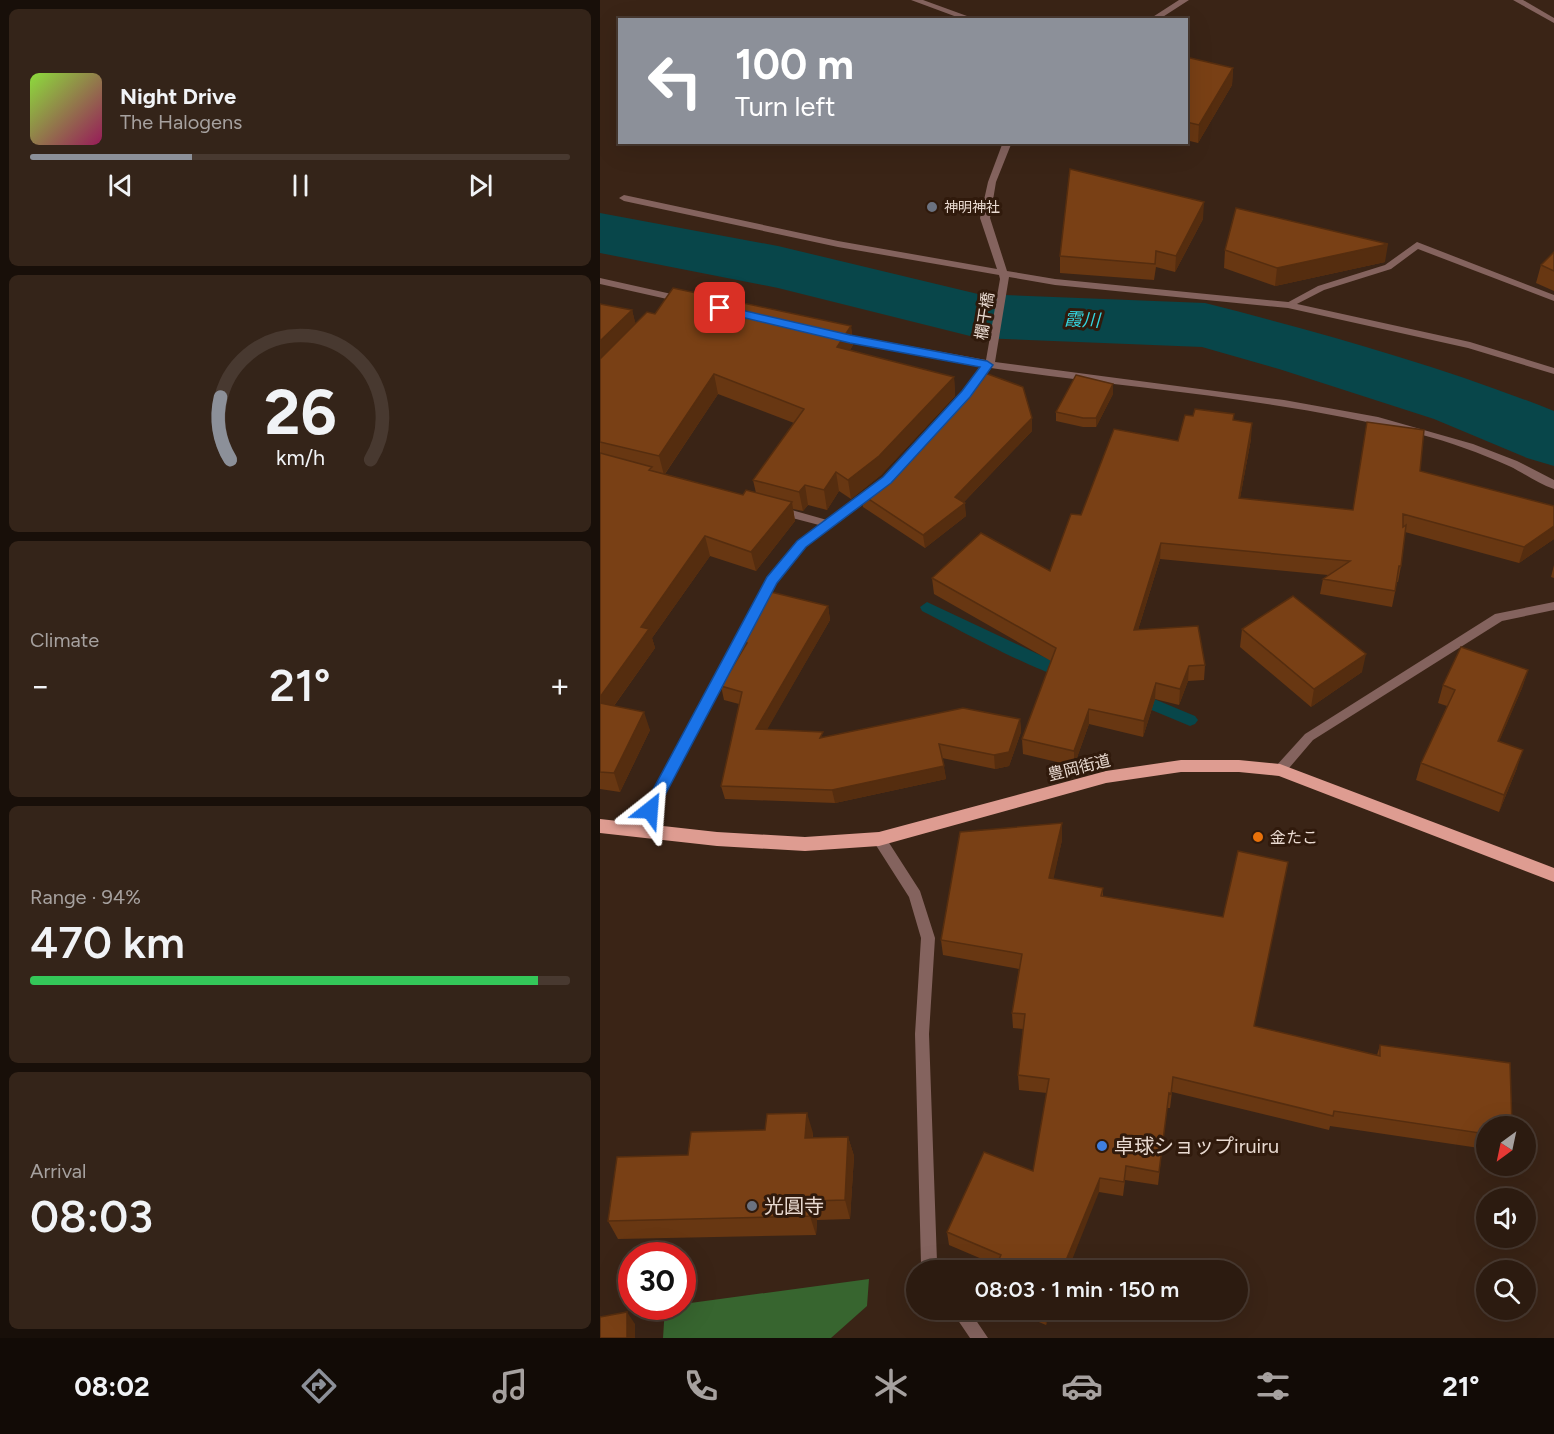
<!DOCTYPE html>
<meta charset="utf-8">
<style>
:root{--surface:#2c1b10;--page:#342419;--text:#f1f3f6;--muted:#a6a19f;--line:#483930;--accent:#8c9099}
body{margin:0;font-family:Figtree,"Noto Sans JP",sans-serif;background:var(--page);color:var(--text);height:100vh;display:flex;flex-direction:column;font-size:22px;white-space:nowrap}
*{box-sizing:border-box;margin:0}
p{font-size:20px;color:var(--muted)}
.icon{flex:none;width:33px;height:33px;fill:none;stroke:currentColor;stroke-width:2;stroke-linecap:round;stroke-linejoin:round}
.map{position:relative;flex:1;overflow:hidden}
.sheet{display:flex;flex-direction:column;gap:9px;padding:9px;background:#180f09;width:600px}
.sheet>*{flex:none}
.banner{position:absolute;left:18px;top:18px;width:570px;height:126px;border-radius:0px;box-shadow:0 6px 24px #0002,0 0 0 2px var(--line);background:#8c9099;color:#fff;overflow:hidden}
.needle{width:39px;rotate:213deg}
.tools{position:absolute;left:876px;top:1116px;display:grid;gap:12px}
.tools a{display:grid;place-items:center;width:60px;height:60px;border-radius:50%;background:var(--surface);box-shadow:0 6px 24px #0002,0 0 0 2px var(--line);font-size:30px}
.speed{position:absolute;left:18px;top:1242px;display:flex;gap:12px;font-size:30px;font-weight:700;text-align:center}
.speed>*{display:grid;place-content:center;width:78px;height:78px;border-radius:50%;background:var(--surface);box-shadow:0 6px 24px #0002,0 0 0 2px var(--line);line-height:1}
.speed .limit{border:9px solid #d22;background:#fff;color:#111}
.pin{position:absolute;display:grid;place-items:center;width:51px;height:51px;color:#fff;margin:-26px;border-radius:12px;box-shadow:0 3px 9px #0006}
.me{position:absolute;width:66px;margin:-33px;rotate:28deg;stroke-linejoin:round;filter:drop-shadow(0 0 4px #0008)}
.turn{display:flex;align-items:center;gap:21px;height:126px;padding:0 18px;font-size:27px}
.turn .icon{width:78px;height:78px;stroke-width:2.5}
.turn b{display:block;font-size:42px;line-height:51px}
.big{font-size:45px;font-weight:600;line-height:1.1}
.sheet .widget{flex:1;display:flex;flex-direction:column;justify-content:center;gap:9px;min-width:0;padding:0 21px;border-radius:9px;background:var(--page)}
.sheet .dial{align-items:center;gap:0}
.dial svg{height:156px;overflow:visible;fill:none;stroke:var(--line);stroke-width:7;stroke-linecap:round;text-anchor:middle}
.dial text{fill:var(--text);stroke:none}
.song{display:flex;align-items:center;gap:18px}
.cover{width:72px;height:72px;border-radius:9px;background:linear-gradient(135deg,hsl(90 70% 55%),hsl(330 70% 35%))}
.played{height:6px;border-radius:3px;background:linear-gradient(90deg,var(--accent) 30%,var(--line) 30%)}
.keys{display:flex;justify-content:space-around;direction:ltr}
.heat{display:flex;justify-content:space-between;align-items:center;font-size:33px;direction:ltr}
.charge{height:9px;border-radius:4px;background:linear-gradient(90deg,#34c759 94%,var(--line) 0)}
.trip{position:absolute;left:306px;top:1260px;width:342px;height:60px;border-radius:30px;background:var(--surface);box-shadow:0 6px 24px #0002,0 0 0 2px var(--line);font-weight:600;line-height:60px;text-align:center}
.tabs{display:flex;height:96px;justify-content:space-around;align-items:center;background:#120b06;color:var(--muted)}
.tabs .icon{width:42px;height:42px}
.tabs .selected{color:var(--accent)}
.tabs b{font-size:27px;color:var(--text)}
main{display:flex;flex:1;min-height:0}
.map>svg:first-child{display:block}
</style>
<main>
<section class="sheet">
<div class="widget">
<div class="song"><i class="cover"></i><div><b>Night Drive</b><p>The Halogens</p></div></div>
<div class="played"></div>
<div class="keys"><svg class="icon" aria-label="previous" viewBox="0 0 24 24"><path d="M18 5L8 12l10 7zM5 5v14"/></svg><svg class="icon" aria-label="pause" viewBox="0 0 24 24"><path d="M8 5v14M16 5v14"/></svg><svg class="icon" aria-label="next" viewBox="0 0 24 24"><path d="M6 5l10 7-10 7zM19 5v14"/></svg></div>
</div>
<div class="widget dial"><svg viewBox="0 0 100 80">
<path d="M14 69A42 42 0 1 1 86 69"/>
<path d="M14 69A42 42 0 0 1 9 37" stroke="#8c9099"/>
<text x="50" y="56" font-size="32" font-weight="700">26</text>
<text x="50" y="72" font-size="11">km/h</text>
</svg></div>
<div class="widget"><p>Climate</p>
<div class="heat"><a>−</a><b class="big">21°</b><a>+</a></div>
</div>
<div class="widget"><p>Range · 94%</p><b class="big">470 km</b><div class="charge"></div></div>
<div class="widget"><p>Arrival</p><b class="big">08:03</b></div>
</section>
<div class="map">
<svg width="954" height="1338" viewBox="0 0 954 1338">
<rect width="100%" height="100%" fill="#3a2416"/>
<path fill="#37652f" d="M 269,1279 L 267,1306 L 231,1338 L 63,1338 L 65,1307 L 82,1306 L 83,1304 Z"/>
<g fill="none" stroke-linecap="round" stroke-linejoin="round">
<path fill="#08464a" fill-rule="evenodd" d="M 327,602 L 472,670 L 475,674 L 472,678 C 455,683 345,622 322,611 L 320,607 Z
M 535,691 L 595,716 L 598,720 L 595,724 L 590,726 L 530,701 L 527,697 L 530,693 Z"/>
<path fill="#08464a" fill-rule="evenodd" d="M 0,213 L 178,246 L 378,294 L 605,303 C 723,333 841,366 954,411 L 954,466 L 927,458 L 834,419 L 679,369 L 602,347 L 378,338 L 178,288 L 0,253 Z"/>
<path fill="#84635e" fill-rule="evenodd" d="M 311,0 L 323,0 L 378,20 L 365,20 Z
M 817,242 L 954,295 L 954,301 L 818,249 L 791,269 L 724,290 L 691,307 L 685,307 L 683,305 L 718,286 L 785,265 Z
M 0,278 L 76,295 L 81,298 L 76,301 L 0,284 Z"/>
<path fill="#84635e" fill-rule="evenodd" d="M 579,0 L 589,0 L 558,20 L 548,20 Z
M 403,142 L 412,142 L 396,182 L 390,218 L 407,271 L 455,279 L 688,302 L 870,342 L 954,368 L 954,374 L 868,348 L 688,308 L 455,285 L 409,277 L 395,362 L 684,400 L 778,417 L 873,444 L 917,461 L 954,480 L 954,489 C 938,484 924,473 909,466 C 880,453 850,442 819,434 C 679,398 533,389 391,368 L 366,401 L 358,401 L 357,399 L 358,397 L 381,366 L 238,339 L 233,336 L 238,333 L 386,360 L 400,279 L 399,275 L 238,247 L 24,201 L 19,198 L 24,195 L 238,241 L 397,269 L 380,218 L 388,182 Z
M 273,487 L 278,491 L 277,494 L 206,547 L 176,583 L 44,835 L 39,836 L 34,835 L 32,831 L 34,827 L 168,577 L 198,541 L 219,525 L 177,514 L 175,511 L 177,508 L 181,507 L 227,520 Z
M 954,602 L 954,610 L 902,621 L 713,740 L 684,774 L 676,774 L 674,770 L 676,766 L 705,734 L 895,614 Z
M 279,834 L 284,835 L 320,891 L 335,938 L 329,1034 L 337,1262 L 341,1270 L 324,1270 L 321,1264 L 315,1034 L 321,938 L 309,897 L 272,839 L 274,835 Z
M 351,1310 L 369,1310 L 388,1338 L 370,1338 Z"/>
<path fill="#84635e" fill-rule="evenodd" d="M 913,0 L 923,0 L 954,18 L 954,23 Z"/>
<path fill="#de9c91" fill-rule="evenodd" d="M 581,760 L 639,760 L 680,764 L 954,868 L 954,882 L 679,776 L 639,772 L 581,772 L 506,783 L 279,846 L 205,851 L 117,846 L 0,833 L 0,819 L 117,832 L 205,837 L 279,832 L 506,771 Z"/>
</g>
<path fill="#683712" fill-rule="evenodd" d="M 586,57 L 633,68 L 632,85 L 598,143 L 586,140 Z
M 603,219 L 575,272 L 556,267 L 554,280 L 460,273 L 460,256 Z
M 625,250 L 785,262 L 675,286 L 624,268 Z
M 954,252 L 954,291 L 936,283 L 941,265 Z
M 0,304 L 32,310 L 35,323 L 55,314 L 251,326 L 253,345 L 250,350 L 354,377 L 355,396 L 281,475 L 251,499 L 239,491 L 227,510 L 208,505 L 203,511 L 193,509 L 195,521 L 156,571 L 110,556 L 52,638 L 55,648 L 14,706 L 50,730 L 20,792 L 0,789 ZM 118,394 L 194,423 L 153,480 L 156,493 L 143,495 L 65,474 Z
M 372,388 L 432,418 L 432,431 L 364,502 L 366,516 L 325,548 L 263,507 L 261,494 L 291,471 Z
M 513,394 L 496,427 L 483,427 L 456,421 L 456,412 Z
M 634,414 L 633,420 L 651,439 L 640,498 L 753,510 L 820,471 L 954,506 L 954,539 L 919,563 L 805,532 L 801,566 L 798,582 L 797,582 L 792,607 L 720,594 L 723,579 L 728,575 L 560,559 L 538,630 L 605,665 L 604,680 L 588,681 L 579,705 L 555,699 L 543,737 L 489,724 L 474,766 L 423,754 L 422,739 L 451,661 L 334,594 L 332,578 L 450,571 L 481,515 L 578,441 L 593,416 Z
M 954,565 L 954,578 L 951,577 Z
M 228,606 L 230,620 L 167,729 L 224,737 L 420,719 L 421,732 L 409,766 L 395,769 L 342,758 L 346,779 L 235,803 L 125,799 L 121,786 L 139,704 L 124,700 L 121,686 L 143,651 L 140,641 Z
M 642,629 L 762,672 L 711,707 L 640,647 Z
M 928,670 L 922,688 L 899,741 L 917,768 L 899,812 L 816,780 L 821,763 L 847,706 L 838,703 L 843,685 Z
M 462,840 L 453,879 L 503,888 L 503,896 L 654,1026 L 777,1055 L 780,1045 L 886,1126 L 886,1149 L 730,1126 L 729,1130 L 572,1092 L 570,1108 L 567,1108 L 558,1185 L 525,1180 L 523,1196 L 499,1192 L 396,1265 L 349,1245 L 347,1232 L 433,1171 L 447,1093 L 419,1090 L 418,1075 L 423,1029 L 413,1028 L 412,1013 L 419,969 L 343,955 L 341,940 Z
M 165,1130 L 213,1133 L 213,1138 L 248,1137 L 254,1156 L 250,1219 L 217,1220 L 216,1235 L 18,1239 L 8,1221 L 88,1155 Z
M 410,1310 L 452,1310 L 446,1325 Z"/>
<path fill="#552d0f" d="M 633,68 L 632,85 L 598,143 L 599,125 Z
M 604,202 L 603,219 L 575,272 L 576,256 Z
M 788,244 L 785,262 L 675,286 L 677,268 Z
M 32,310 L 37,329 L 0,366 L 0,341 Z
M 251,326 L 253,345 L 240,366 L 237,347 Z
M 114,374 L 118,394 L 64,475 L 59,456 Z
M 354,377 L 355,396 L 281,475 L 251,499 L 248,480 Z
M 513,384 L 513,394 L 496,427 L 496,418 Z
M 432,418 L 432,431 L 358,508 L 365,503 L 366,516 L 325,548 L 323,535 L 355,497 Z
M 652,423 L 651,439 L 637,514 L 639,498 Z
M 236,472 L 239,491 L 227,510 L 224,490 Z
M 205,485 L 208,505 L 203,511 L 199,492 Z
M 192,502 L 195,521 L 156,571 L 151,552 Z
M 954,526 L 954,539 L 919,563 L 924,547 Z
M 105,536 L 110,556 L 52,638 L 55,648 L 3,721 L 0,713 L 0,697 L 41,627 Z
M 561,543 L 560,559 L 533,646 L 534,630 Z
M 228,606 L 230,620 L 160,742 L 156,729 Z
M 766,654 L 762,672 L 711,707 L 714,689 Z
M 589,666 L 588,681 L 579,705 L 580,689 Z
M 928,670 L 922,688 L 892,758 L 898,741 Z
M 556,683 L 555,699 L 543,737 L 544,721 Z
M 489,709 L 489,724 L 474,766 L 474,751 Z
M 44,712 L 50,730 L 20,792 L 14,773 Z
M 420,719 L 421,732 L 409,766 L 395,769 L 394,755 Z
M 923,750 L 917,768 L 899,812 L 904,795 Z
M 344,766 L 346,779 L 235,803 L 232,790 Z
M 462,823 L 462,840 L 450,895 L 449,878 Z
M 207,1113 L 213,1133 L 211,1158 L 205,1138 Z
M 248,1137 L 254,1156 L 250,1219 L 245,1200 Z
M 500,1178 L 499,1192 L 468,1270 L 462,1270 Z
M 211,1201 L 217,1220 L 216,1235 L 210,1216 Z
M 447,1310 L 452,1310 L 446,1325 L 445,1313 Z
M 27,1312 L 35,1324 L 35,1338 L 27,1338 Z"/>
<path fill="#794015" stroke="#552d0f" stroke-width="1.5" d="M 586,57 L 633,68 L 599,125 L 586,122 Z
M 470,169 L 604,202 L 576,256 L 556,251 L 555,264 L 460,256 Z
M 636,208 L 788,244 L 677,268 L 625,250 Z
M 954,252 L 954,271 L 941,265 Z
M 73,288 L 251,326 L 237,347 L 354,377 L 279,456 L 248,480 L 236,472 L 224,490 L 205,485 L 199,492 L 153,480 L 204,409 L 114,374 L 59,456 L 0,442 L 0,359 L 47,312 L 55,314 Z
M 0,304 L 32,310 L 0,341 Z
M 385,373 L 423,387 L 432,418 L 355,497 L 365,503 L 323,535 L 261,494 L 291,471 L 369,387 L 372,388 Z
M 476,375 L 513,384 L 496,418 L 483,418 L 456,412 Z
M 595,409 L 634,414 L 633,420 L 652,423 L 639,498 L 753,510 L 767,422 L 824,430 L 820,471 L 954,506 L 954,526 L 924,547 L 803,514 L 803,527 L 806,525 L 801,566 L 799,566 L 795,591 L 723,579 L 750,561 L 561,543 L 534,630 L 598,626 L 605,665 L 589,666 L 580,689 L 556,683 L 544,721 L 489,709 L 474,751 L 422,739 L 456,648 L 332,578 L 381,533 L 450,571 L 471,514 L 481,515 L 514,429 L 578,441 L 585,415 L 593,416 Z
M 0,453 L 52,467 L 49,470 L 143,495 L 146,490 L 192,502 L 151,552 L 105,536 L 41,627 L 49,629 L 0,697 Z
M 171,592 L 228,606 L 156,729 L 223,732 L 220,738 L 363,708 L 420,719 L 409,752 L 394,755 L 339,744 L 344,766 L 232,790 L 121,786 L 142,692 L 121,686 L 147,643 L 140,641 Z
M 693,596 L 766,654 L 714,689 L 642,629 Z
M 861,647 L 928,670 L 898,741 L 923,750 L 904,795 L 821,763 L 855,690 L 843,685 Z
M 0,703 L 44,712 L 14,773 L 0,772 Z
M 462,823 L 449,878 L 503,888 L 501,896 L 623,917 L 638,851 L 688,862 L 654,1026 L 780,1056 L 780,1045 L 910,1063 L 912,1126 L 886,1126 L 886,1134 L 734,1111 L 733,1116 L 573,1077 L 571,1094 L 569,1093 L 559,1172 L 526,1166 L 524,1182 L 500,1178 L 462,1270 L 394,1270 L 401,1255 L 347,1232 L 384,1152 L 433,1171 L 449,1079 L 418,1075 L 425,1014 L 412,1013 L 422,954 L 341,940 L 360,832 Z
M 207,1113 L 205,1138 L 248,1137 L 245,1200 L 211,1201 L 210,1216 L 8,1221 L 17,1157 L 88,1155 L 91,1132 L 165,1130 L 167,1114 Z
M 438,1310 L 447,1310 L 445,1313 Z
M 27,1312 L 27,1338 L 0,1338 L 0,1317 Z"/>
<path fill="#1a73e8" stroke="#114b97" stroke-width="1.5" d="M 120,305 L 250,335 L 387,361 L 393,365 L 370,397 L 291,483 L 206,547 L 177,583 L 55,814 L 44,814 L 42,810 L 167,577 L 197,541 L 283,477 L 362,391 L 380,367 L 250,343 L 116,311 L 114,308 Z"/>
<g fill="#6b7280" stroke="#301a0c" stroke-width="2">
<circle cx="332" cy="207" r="6"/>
<circle cx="152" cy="1206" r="6"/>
</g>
<circle fill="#e8710a" stroke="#301a0c" stroke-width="2" cx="658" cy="837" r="6"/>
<circle fill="#3f7fe0" stroke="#301a0c" stroke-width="2" cx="502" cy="1146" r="6"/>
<g text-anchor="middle" stroke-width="6" stroke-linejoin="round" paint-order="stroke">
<g font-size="14" fill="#e9dad1" stroke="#301a0c" text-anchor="start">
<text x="344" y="212">神明神社</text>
</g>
<g font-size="16" fill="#e9dad1" stroke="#301a0c">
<text transform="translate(384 316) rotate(-81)" y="6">欄干橋</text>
<text transform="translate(479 767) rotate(-14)" y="6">豊岡街道</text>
</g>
<g font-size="16" fill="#e9dad1" stroke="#301a0c" text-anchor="start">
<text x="670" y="843">金たこ</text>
</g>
<g font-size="18" font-style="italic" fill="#34d6e1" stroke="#301a0c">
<text transform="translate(482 320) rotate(2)" y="6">霞川</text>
</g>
<g font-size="20" fill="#e9dad1" stroke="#301a0c" text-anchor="start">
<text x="514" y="1153">卓球ショップiruiru</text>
<text x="164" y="1213">光圓寺</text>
</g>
</g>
</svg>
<div class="tools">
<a><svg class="needle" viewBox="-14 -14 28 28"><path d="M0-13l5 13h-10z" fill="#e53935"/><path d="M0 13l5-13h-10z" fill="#a6a19f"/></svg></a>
<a><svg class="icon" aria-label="sound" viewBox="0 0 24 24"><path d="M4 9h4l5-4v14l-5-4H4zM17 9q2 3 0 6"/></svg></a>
<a><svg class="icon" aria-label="search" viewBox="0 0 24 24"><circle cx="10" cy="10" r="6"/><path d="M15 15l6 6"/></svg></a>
</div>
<div class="speed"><div class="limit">30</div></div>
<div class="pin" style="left:120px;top:308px;background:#d93025"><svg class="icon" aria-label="arrive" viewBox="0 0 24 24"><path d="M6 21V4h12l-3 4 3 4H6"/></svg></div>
<svg class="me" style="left:50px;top:810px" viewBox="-20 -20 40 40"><path d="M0-17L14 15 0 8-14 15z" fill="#1a73e8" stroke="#fff" stroke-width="4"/></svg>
<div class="trip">08:03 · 1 min · 150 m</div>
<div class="banner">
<div class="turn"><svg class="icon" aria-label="left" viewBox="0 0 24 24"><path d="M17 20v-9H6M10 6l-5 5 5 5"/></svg><div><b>100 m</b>Turn left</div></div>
</div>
</div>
</main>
<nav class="tabs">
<b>08:02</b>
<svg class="icon selected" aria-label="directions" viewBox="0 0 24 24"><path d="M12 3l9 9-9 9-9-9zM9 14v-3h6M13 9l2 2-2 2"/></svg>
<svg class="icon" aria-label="music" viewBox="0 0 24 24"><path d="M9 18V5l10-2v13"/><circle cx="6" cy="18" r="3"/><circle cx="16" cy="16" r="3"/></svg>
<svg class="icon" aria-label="phone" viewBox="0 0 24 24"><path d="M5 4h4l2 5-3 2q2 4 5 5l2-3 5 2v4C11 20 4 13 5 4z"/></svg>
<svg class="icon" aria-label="climate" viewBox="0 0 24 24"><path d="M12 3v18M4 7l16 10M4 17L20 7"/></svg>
<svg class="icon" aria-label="car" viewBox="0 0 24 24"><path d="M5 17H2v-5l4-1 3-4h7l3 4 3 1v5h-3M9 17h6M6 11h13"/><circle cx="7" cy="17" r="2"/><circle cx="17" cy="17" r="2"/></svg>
<svg class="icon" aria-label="filters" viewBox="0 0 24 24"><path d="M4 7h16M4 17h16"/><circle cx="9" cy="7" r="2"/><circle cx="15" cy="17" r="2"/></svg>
<b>21°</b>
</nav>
